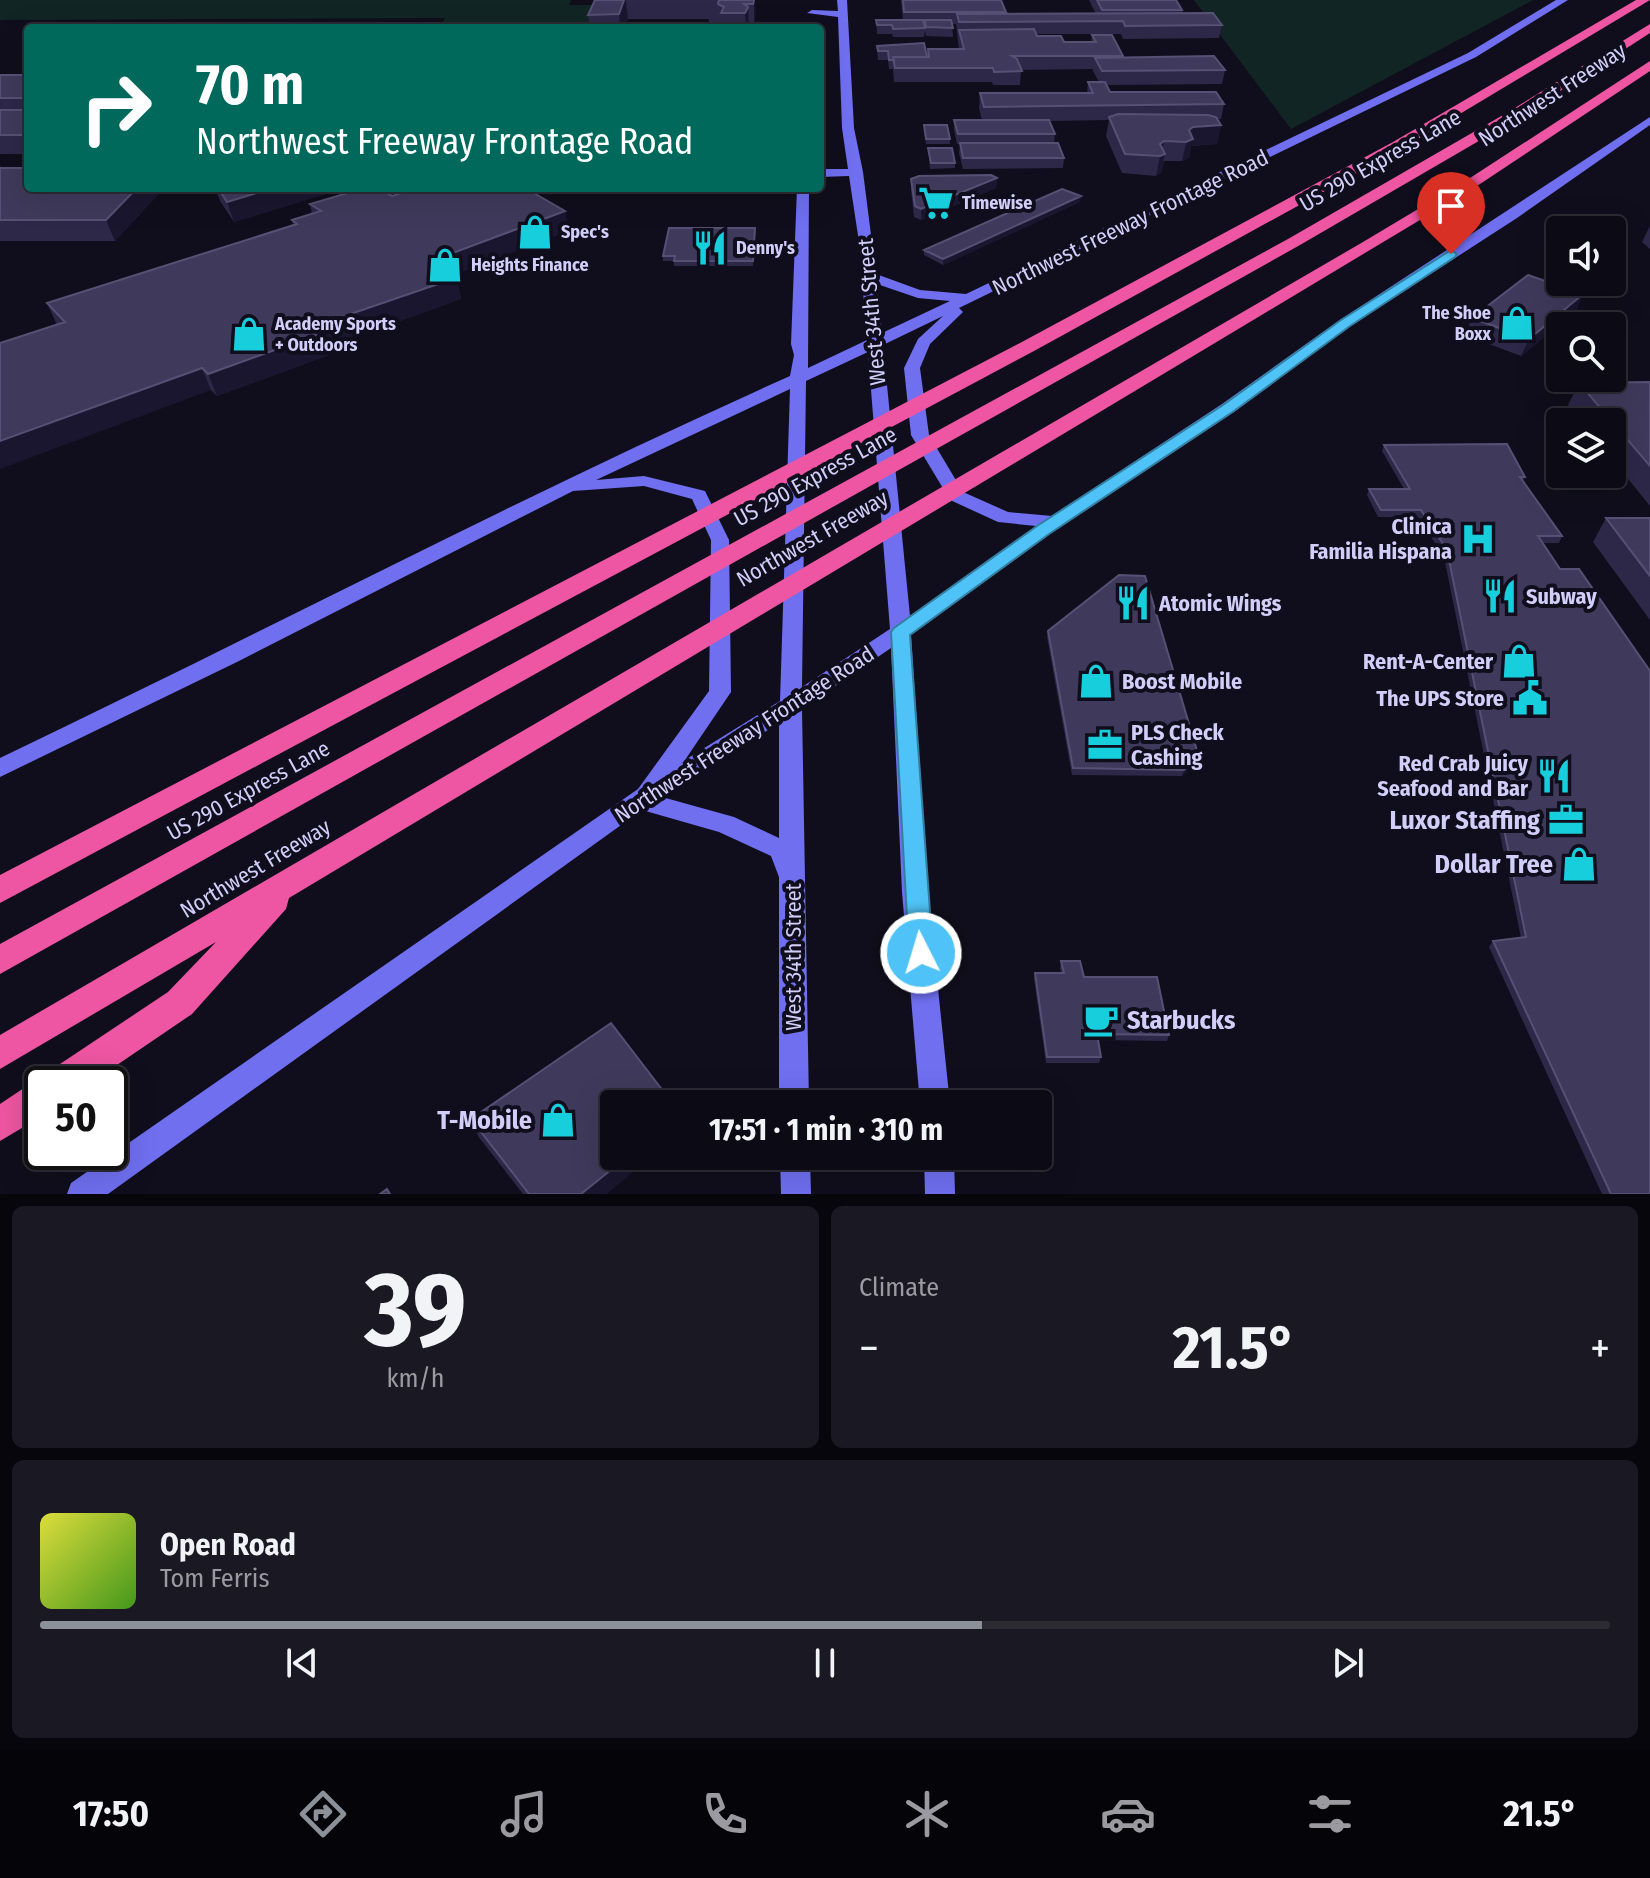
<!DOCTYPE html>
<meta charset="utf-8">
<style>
:root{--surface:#0c0a15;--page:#1a1822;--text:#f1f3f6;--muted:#9a9aa0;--line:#2c2b34;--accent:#8c9099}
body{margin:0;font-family:"Fira Sans Condensed",sans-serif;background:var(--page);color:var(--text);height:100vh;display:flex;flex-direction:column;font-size:30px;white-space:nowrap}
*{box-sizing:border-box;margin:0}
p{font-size:26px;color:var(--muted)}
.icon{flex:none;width:44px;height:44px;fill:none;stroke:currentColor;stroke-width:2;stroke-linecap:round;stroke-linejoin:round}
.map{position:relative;height:1194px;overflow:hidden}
.details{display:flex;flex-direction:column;gap:12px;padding:12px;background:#07060c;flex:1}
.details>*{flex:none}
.guide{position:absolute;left:24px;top:24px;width:800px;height:168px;border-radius:8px;box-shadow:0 8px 32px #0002,0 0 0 2px var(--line);background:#00695c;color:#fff;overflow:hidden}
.fabs{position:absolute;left:1546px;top:216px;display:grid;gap:16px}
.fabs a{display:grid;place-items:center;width:80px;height:80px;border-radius:8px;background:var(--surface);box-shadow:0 8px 32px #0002,0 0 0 2px var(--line);font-size:40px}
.speed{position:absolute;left:24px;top:1066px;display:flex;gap:16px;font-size:40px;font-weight:700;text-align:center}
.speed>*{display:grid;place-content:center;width:104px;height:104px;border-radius:50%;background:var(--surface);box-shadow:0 8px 32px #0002,0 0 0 2px var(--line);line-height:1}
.speed .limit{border:4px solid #111;border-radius:12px;background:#fff;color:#111}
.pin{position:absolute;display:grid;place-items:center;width:68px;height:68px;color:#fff;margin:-82px -34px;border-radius:50% 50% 50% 0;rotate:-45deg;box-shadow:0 0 8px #0007}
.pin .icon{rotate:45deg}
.me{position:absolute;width:88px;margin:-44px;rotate:355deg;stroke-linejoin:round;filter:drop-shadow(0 0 6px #0008)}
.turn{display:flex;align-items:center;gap:28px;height:168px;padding:0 40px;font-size:36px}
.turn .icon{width:104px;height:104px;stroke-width:2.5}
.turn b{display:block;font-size:56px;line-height:68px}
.big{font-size:60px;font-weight:700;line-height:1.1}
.details .widget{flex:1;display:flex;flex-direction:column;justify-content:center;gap:12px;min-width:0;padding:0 28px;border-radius:12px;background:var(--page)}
.details .dial{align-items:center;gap:0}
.dial b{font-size:104px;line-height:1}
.song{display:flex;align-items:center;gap:24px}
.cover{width:96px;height:96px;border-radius:12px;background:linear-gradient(135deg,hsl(60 70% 55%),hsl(100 70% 35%))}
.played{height:8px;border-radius:4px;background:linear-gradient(90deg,var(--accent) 60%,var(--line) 60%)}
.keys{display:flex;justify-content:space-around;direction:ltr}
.heat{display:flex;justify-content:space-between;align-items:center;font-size:44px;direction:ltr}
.details .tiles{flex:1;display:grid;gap:12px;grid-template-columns:1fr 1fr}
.widget:last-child{grid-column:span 2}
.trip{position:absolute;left:600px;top:1090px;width:452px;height:80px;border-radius:8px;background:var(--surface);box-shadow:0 8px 32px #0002,0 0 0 2px var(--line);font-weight:700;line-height:80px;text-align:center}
.tabs{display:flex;height:128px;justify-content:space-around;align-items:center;background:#050408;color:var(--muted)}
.tabs .icon{width:56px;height:56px}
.tabs .current{color:var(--accent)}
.tabs b{font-size:36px;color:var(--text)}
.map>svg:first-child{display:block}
</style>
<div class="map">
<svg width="1650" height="1194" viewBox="0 0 1650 1194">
<rect width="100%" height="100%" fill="#100e1c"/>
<path fill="#112624" d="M 0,0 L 571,0 L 569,5 L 600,5 L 591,28 L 439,28 L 445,18 L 0,20 Z
M 1194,0 L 1533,0 L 1291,129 Z"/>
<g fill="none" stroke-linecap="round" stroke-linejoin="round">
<path fill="#6f6ff0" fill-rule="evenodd" d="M 837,0 L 847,0 L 854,128 L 863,172 L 876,274 L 920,290 L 966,294 L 1468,53 L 1556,0 L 1568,0 L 1476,57 L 959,308 L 963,312 L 930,344 L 920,368 L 929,435 L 963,492 L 1008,512 L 1052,516 L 1222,404 L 1340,320 L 1650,117 L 1650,125 L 1517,218 L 1350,326 L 1234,412 L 1050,534 L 911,635 L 928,892 L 950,1104 L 920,1104 L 902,892 L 891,648 L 802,709 L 809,1104 L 779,1104 L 779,877 L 771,856 L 719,832 L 642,810 L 108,1194 L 67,1194 L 71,1183 L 638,789 L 709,691 L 711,540 L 692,499 L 644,486 L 573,491 L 239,661 L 0,777 L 0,758 C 264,632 523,495 790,376 L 794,355 L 791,344 L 797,188 L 809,188 L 808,368 L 867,340 L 859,242 L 849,176 L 820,177 L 820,169 L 848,169 L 842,128 L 838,17 L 807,13 L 812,10 L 838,11 ZM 877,284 L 918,298 L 950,301 L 882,333 ZM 943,316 L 918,339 L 904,368 L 911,435 L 950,500 L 998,522 L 1036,526 L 910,616 L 883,345 ZM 868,352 L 890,629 L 802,687 L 806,381 ZM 790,389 L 780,701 L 685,760 L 731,692 L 729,540 L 705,491 L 644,476 L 596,480 ZM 779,723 L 779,838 L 734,817 L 662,797 Z
M 780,1156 L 810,1156 L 811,1194 L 781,1194 Z
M 924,1156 L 954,1156 L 955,1194 L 925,1194 Z"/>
<path fill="#ee55a2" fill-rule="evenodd" d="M 1636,0 L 1650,0 L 1403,148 L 1034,351 L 0,903 L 0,875 L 1020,343 L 1393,142 Z
M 1650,24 L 1650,33 L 1520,117 L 1300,245 L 0,974 L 0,944 L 1288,239 L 1510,111 Z
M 1650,61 L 1650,71 L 1480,184 L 289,898 L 286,909 L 192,1014 L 89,1084 L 42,1084 L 42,1116 L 0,1141 L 0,1104 L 30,1084 L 44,1080 L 48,1072 L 168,992 L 216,942 L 0,1069 L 0,1035 L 1363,242 L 1470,178 Z"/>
</g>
<path fill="#2d2848" d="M 595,0 L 755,0 L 754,27 L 749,27 L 749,28 L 722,28 L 719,27 L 719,22 L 709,22 L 709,19 L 628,19 L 624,28 L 590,28 L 588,15 Z
M 901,0 L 1001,0 L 1005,14 L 1096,14 L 1089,0 L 1176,0 L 1182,10 L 1182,13 L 1222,25 L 1219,38 L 1123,39 L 1121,34 L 1036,34 L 1037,36 L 1064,42 L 1091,42 L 1092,35 L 1123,56 L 1123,57 L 1225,70 L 1222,84 L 1106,85 L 1110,92 L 1224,104 L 1221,119 L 1217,119 L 1221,125 L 1217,144 L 1191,146 L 1189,158 L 1182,161 L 1164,161 L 1161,173 L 1156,176 L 1122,173 L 1106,136 L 1109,120 L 1050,121 L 1055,134 L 1054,143 L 1064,158 L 1063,168 L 963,169 L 959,153 L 960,144 L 957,144 L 954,130 L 954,120 L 982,120 L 979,108 L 980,93 L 1087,93 L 1088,82 L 1099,82 L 1093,71 L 1093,69 L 1021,70 L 1020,85 L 993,85 L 992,82 L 894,82 L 893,69 L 889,69 L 888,60 L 878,60 L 877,46 L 927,57 L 928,49 L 959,49 L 956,24 L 952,24 L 953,37 L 926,36 L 925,31 L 924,37 L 893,37 L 892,34 L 877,34 L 876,20 L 903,20 Z
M 0,75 L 28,75 L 28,154 L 0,154 Z
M 924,125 L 950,139 L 950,144 L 926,144 Z
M 928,148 L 955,163 L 955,168 L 930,169 Z
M 0,165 L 1,168 L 28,188 L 164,188 L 115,241 L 0,241 Z
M 997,178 L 996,188 L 921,220 L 914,217 L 911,190 L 911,179 Z
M 215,188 L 345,188 L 234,222 L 220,201 Z
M 1080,202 L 943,265 L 924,255 L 924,250 Z
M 310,204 L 565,211 L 568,231 L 453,275 L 456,278 L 461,299 L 343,341 L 345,349 L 217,396 L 211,390 L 57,325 L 47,303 L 293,225 L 292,220 L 312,214 Z
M 1650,226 L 1650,249 L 1642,242 Z
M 755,228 L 753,266 L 674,266 L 674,261 L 663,261 L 663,256 Z
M 1583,294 L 1576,311 L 1521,356 L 1465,335 L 1472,318 Z
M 1650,382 L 1650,506 L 1612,459 L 1612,422 L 1582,422 L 1568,405 L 1579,383 Z
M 1384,445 L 1525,477 L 1523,481 L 1562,536 L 1559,543 L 1543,543 L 1650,1194 L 1602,1194 L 1489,947 L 1493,941 L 1521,938 L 1444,557 L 1418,517 L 1378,517 L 1367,495 L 1369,489 L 1404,489 L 1382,451 Z
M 1606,518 L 1650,518 L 1650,620 L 1593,542 Z
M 1048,631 L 1198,754 L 1196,761 L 1182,776 L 1072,775 L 1047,637 Z
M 1061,961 L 1169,1035 L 1167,1041 L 1098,1040 L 1101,1057 L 1099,1063 L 1046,1063 L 1034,979 L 1035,973 L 1061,973 L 1060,968 Z
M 471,1119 L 614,1156 L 652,1156 L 606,1194 L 523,1194 L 478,1136 Z"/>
<path fill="#1a162f" d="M 624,0 L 626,0 L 628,19 L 624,28 L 620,28 L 619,14 Z
M 754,0 L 755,0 L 756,10 L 754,27 Z
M 748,7 L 749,28 L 746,28 L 745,13 Z
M 1221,125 L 1217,144 L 1191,146 L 1189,158 L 1182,161 L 1189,130 L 1193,127 Z
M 1164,141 L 1161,156 L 1165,154 L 1161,173 L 1156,176 L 1160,156 L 1160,144 Z
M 997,178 L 996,188 L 921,220 L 921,209 Z
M 137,188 L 164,188 L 115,241 L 106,220 Z
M 273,188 L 345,188 L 234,222 L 227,202 Z
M 1081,196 L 1080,202 L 943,265 L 943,259 Z
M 565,211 L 568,231 L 438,281 L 434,260 Z
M 456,278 L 461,299 L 343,341 L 345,349 L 217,396 L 208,374 L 333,320 Z
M 1583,294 L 1576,311 L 1521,356 L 1529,339 Z
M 202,368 L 211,390 L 0,469 L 0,441 Z
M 1198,754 L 1196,761 L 1182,776 L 1184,770 Z
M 628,1156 L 652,1156 L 606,1194 L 581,1194 Z"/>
<path fill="#3f3a5b" stroke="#565174" stroke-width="2" d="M 595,0 L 624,0 L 619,14 L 588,15 Z
M 719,0 L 754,0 L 753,4 L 744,4 L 748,7 L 745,13 L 721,13 L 724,7 L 718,4 Z
M 903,0 L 1001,0 L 1006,12 L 904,12 Z
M 1097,0 L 1176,0 L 1182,10 L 1102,10 Z
M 1213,13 L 1222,25 L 1125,26 L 1123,21 L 959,22 L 957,14 Z
M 876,20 L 923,20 L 925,28 L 893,29 L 892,25 L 877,25 Z
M 925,20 L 951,20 L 953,28 L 926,27 Z
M 1034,29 L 1037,36 L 1061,36 L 1064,42 L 1096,42 L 1092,35 L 1112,35 L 1123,56 L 1012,56 L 1017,59 L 1022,71 L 994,72 L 993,68 L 895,68 L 893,57 L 929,57 L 928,49 L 964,49 L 959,30 Z
M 924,43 L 927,57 L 893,57 L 894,60 L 889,60 L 888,51 L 878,51 L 877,46 Z
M 1214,56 L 1225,70 L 1102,71 L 1095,58 Z
M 0,75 L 28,75 L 28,98 L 0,98 Z
M 1088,82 L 1105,82 L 1110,92 L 1216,92 L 1224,104 L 984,107 L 980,93 L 1093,93 Z
M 0,110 L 28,110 L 28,135 L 0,135 Z
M 1118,114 L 1208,115 L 1216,117 L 1221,125 L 1193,127 L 1189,130 L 1193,139 L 1186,142 L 1164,141 L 1160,144 L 1165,154 L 1160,156 L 1125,154 L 1109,117 Z
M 954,120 L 1049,120 L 1055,134 L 958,134 Z
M 924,125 L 947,125 L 950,139 L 926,139 Z
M 960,143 L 1058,143 L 1064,158 L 963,158 Z
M 928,148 L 952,148 L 955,163 L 931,163 Z
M 0,168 L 28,168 L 28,188 L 137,188 L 106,220 L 0,220 Z
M 991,175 L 997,178 L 921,209 L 915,206 L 911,179 L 919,176 Z
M 218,188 L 273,188 L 227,202 Z
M 365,188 L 377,188 L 392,196 L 417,188 L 525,188 L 565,211 L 434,260 L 456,278 L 333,320 L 339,327 L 208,374 L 202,368 L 0,441 L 0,343 L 65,322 L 47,303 L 297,224 L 292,220 L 321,211 L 310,204 Z
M 1062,189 L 1081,196 L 943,259 L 924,250 Z
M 669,228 L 755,228 L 753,261 L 674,261 L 675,256 L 663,256 Z
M 1528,275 L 1583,294 L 1529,339 L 1472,318 Z
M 1650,382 L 1650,466 L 1579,383 Z
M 1507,444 L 1525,477 L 1520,477 L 1562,536 L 1538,536 L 1560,569 L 1579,569 L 1650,671 L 1650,1194 L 1611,1194 L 1493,941 L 1526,937 L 1447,550 L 1421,510 L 1381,510 L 1369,489 L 1410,489 L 1384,445 Z
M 1606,518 L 1650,518 L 1650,576 Z
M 1119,575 L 1145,576 L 1198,754 L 1184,770 L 1073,768 L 1048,631 Z
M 1061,961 L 1080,961 L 1084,977 L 1157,977 L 1169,1035 L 1097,1034 L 1101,1057 L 1047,1057 L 1035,973 L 1064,973 Z
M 611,1023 L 673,1104 L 614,1104 L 614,1156 L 628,1156 L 581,1194 L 529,1194 L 471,1119 Z
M 387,1189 L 390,1194 L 380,1194 Z"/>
<path fill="#4fc3f7" stroke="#337fa1" stroke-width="2" d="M 1451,250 L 1457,254 L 1455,257 L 1350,326 L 1234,411 L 1049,534 L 910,635 L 933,953 L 929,960 L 921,963 L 913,960 L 909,953 L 891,632 L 894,628 L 1037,526 L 1223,405 L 1341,320 Z"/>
<defs>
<g id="supermarket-bare" transform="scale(2.76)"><path d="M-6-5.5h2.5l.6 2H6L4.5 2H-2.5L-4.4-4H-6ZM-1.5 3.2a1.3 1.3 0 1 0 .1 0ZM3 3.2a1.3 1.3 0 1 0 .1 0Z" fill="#17cedd" stroke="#100e1c" stroke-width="2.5" paint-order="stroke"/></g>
<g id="shop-bare" transform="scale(2.76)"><path d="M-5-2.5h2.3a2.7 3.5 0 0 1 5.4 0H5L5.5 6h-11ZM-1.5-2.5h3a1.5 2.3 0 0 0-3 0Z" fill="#17cedd" stroke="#100e1c" stroke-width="2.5" paint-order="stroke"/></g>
<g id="restaurant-bare" transform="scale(2.76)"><path d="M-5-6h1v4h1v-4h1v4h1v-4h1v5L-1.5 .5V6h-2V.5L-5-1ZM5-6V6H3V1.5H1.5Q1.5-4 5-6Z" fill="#17cedd" stroke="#100e1c" stroke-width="2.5" paint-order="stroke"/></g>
<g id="hospital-bare" transform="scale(2.76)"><path d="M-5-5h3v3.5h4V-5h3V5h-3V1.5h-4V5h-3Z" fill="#17cedd" stroke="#100e1c" stroke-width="2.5" paint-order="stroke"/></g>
<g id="civic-bare" transform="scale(2.76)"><path d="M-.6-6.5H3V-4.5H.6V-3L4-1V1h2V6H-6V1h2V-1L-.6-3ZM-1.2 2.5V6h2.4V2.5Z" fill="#17cedd" stroke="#100e1c" stroke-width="2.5" paint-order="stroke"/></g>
<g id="office-bare" transform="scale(2.76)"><path d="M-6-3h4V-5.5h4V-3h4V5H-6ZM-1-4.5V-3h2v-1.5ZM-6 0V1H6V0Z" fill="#17cedd" stroke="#100e1c" stroke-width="2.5" paint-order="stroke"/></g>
<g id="cafe-bare" transform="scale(2.76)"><path d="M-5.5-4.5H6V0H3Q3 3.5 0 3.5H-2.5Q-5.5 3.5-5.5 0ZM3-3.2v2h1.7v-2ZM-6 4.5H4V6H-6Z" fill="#17cedd" stroke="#100e1c" stroke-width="2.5" paint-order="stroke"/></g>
</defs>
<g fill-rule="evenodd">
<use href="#supermarket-bare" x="936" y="203"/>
<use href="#shop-bare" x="535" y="232"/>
<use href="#restaurant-bare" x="710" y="248"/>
<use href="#shop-bare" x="445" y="265"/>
<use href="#shop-bare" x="1517" y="323"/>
<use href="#shop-bare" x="249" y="334"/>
<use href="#hospital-bare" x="1478" y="539"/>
<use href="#restaurant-bare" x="1500" y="596"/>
<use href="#restaurant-bare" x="1133" y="603"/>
<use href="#shop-bare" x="1519" y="661"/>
<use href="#shop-bare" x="1096" y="681"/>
<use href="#civic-bare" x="1530" y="698"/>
<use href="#office-bare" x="1105" y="745"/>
<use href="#restaurant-bare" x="1554" y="776"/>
<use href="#office-bare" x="1566" y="820"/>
<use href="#shop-bare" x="1579" y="864"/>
<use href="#cafe-bare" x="1101" y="1020"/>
<use href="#shop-bare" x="558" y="1120"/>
</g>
<g text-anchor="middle" stroke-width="8" stroke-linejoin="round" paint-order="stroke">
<g font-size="18" font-weight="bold" fill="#d2cefa" stroke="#100e1c" text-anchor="start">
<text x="962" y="209">Timewise</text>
<text x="561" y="238">Spec's</text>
<text x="736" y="254">Denny's</text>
<text x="471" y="271">Heights Finance</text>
<text x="1491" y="319" text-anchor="end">The Shoe<tspan x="1491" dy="21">Boxx</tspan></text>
<text x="275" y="330">Academy Sports<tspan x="275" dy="21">+ Outdoors</tspan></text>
</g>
<g font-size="22" fill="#d2cefa" stroke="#100e1c">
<text transform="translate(1552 94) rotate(-33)" y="8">Northwest Freeway</text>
<text transform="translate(1380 160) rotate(-30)" y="8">US 290 Express Lane</text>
<text transform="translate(1130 222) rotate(-26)" y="8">Northwest Freeway Frontage Road</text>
<text transform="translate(871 312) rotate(-95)" y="8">West 34th Street</text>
<text transform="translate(815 476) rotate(-29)" y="8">US 290 Express Lane</text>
<text transform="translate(812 538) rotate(-30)" y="8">Northwest Freeway</text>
<text transform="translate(744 734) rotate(-33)" y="8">Northwest Freeway Frontage Road</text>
<text transform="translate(248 790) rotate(-29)" y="8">US 290 Express Lane</text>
<text transform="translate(255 868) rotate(-31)" y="8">Northwest Freeway</text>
<text transform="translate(793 957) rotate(-90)" y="8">West 34th Street</text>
</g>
<g font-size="22" font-weight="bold" fill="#d2cefa" stroke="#100e1c" text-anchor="end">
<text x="1452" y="534">Clinica<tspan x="1452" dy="25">Familia Hispana</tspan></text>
<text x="1526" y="604" text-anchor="start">Subway</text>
<text x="1159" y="611" text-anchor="start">Atomic Wings</text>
<text x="1493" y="669">Rent-A-Center</text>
<text x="1122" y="689" text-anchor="start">Boost Mobile</text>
<text x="1504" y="706">The UPS Store</text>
<text x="1131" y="740" text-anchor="start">PLS Check<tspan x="1131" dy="25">Cashing</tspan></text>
<text x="1528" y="771">Red Crab Juicy<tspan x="1528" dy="25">Seafood and Bar</tspan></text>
</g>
<g font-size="26" font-weight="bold" fill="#d2cefa" stroke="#100e1c" text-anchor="end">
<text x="1540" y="829">Luxor Staffing</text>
<text x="1553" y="873">Dollar Tree</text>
<text x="1127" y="1029" text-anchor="start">Starbucks</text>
<text x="532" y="1129">T-Mobile</text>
</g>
</g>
</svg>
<div class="fabs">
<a><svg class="icon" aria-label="sound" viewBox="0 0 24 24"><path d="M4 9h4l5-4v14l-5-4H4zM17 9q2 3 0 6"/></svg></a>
<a><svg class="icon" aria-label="search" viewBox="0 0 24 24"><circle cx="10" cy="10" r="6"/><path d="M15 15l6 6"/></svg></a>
<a><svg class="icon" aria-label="layers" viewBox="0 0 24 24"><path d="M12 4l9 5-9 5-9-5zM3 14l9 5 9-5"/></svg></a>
</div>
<div class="speed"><div class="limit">50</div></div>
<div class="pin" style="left:1451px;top:254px;background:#d93025"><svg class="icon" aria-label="arrive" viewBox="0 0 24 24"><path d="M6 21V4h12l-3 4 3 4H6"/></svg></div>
<svg class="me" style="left:921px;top:953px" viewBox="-20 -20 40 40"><circle r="17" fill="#4fc3f7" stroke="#fff" stroke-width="3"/><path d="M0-11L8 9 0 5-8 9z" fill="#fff"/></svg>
<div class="trip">17:51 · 1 min · 310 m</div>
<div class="guide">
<div class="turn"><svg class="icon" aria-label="right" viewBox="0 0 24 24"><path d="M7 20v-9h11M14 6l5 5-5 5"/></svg><div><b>70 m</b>Northwest Freeway Frontage Road</div></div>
</div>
</div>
<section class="details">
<div class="tiles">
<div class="widget dial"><b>39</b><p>km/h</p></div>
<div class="widget"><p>Climate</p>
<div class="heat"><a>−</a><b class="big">21.5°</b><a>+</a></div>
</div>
<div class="widget">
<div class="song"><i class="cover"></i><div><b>Open Road</b><p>Tom Ferris</p></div></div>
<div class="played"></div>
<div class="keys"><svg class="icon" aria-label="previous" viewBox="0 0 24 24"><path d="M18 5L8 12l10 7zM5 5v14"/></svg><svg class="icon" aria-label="pause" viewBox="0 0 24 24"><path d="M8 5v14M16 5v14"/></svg><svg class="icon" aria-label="next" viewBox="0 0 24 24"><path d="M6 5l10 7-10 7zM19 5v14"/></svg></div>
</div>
</div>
</section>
<nav class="tabs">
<b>17:50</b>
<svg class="icon current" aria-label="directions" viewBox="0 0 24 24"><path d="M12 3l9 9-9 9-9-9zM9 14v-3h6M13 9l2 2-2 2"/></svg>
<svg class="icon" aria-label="music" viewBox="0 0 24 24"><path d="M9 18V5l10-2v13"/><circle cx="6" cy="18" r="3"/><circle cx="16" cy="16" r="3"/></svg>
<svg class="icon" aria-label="phone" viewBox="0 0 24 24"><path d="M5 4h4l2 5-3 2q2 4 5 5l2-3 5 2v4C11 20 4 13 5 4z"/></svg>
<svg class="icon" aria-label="climate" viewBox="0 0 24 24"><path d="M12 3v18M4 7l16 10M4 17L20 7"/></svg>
<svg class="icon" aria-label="car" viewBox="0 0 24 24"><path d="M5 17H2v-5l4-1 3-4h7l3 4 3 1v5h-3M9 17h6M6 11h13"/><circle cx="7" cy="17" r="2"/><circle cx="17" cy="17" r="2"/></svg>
<svg class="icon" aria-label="filters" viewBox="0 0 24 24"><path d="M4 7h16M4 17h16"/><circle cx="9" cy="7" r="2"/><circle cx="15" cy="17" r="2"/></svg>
<b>21.5°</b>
</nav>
